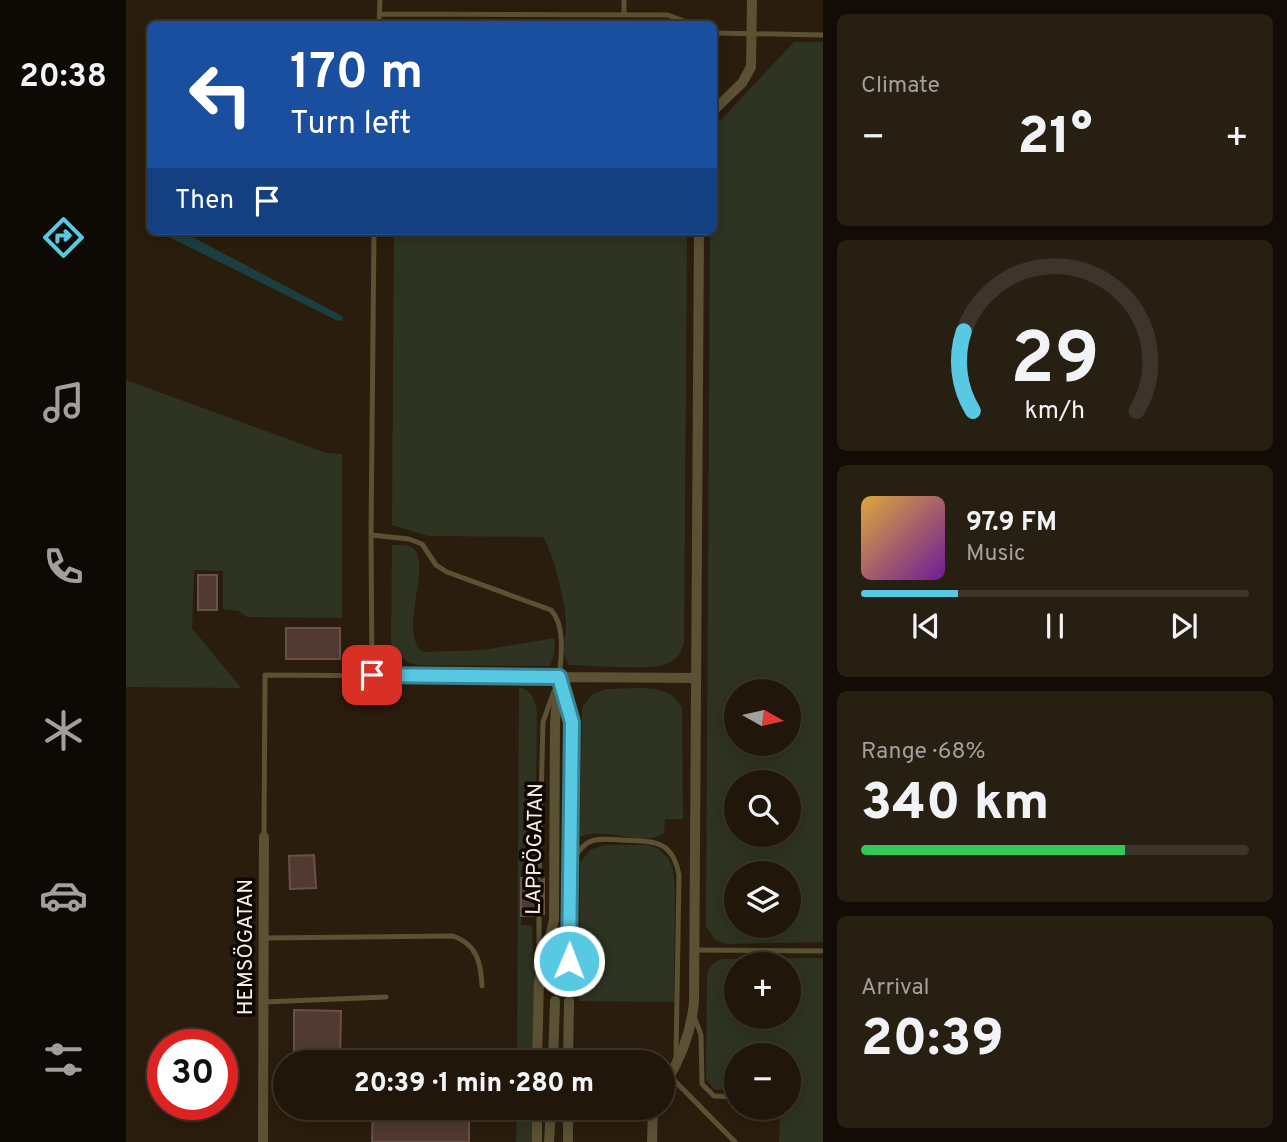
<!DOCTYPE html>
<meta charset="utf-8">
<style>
:root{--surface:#20160a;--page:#281f13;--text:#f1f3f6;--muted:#a29f9c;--line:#3d352b;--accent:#57c9e2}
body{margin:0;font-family:Overpass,sans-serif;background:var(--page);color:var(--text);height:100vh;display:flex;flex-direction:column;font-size:26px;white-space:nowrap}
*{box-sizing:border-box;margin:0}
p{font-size:23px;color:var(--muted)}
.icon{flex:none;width:38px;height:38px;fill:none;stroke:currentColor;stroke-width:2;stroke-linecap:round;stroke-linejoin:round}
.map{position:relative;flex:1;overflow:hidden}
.drawer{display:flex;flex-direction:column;gap:14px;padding:14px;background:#120c06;width:464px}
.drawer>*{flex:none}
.banner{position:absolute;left:21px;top:21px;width:570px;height:214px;border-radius:10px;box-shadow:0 4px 18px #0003,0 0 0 2px var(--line);background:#1a4fa0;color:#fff;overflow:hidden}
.needle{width:46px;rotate:98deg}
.buttons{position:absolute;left:598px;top:679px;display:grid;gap:14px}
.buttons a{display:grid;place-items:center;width:77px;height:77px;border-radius:50%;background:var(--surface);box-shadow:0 4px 18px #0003,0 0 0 2px var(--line);font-size:35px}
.speed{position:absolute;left:21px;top:1029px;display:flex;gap:14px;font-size:35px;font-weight:700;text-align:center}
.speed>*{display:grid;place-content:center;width:91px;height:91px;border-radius:50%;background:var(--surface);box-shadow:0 4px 18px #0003,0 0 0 2px var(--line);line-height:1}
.speed .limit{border:10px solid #d22;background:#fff;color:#111}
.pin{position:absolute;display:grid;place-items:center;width:60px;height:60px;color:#fff;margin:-30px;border-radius:14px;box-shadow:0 4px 10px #0006}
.me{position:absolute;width:77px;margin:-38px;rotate:1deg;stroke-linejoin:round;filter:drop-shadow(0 0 5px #0008)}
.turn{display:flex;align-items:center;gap:24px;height:147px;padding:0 28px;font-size:32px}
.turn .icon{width:91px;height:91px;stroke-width:2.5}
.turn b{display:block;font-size:49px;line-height:60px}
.then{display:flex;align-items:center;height:66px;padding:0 28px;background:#0003;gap:14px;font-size:26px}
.big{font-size:52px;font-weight:800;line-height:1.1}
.drawer .card{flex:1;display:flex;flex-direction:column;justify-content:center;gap:10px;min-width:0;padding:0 24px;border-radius:10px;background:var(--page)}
.drawer .dial{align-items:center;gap:0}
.dial svg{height:182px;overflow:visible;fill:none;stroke:var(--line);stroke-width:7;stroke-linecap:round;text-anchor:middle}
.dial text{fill:var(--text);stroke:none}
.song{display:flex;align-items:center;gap:21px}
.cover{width:84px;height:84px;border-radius:10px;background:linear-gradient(135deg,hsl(40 70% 55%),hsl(280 70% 35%))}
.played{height:7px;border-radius:4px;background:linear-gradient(90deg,var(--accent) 25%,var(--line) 25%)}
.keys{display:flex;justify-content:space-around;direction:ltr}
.heat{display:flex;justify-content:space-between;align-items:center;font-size:38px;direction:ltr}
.charge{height:10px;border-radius:5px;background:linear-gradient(90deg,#34c759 68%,var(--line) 0)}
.trip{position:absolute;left:147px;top:1050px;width:402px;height:70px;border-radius:35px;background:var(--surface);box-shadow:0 4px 18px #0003,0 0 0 2px var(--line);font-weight:800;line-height:70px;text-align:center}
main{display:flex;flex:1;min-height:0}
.menu{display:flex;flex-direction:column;width:126px;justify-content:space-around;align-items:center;background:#0d0904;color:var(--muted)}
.menu .icon{width:49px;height:49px}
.menu .on{color:var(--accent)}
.menu b{font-size:32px;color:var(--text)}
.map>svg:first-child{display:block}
</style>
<main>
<nav class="menu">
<b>20:38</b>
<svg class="icon on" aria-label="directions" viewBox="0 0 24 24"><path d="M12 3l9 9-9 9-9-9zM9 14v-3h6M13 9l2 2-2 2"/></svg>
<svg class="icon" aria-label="music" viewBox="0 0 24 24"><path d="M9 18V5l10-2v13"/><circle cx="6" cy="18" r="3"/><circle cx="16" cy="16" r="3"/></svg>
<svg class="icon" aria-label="phone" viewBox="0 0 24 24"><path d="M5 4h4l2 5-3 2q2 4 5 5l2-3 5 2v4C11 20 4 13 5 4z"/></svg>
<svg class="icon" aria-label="climate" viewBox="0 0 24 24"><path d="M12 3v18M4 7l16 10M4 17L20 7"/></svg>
<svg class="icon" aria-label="car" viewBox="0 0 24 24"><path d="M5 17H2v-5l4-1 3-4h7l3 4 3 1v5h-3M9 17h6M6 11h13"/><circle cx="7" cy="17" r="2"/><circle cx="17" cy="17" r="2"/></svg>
<svg class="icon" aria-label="filters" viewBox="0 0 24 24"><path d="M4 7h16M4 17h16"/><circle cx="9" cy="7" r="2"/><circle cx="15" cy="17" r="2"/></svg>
</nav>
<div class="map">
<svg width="698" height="1142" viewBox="0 0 698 1142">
<rect width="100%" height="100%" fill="#2b1d0d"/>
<path fill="#2e3322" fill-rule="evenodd" d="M 668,42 L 698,42 L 697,942 L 600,944 L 589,940 L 580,926 L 584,231 L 588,231 L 588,127 ZM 663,691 L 663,744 L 611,744 L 611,691 ZM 663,782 L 663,835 L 611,835 L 611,782 ZM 663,873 L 663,926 L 611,926 L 611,873 Z
M 268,231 L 561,231 L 558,643 C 555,652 551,660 541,664 C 523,671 465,665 443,665 C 434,652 440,637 440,622 C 439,600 428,555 417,537 L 302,536 L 266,525 Z
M 0,380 L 200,453 L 216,454 L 216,618 L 121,617 L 113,611 L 97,609 L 97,571 L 68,570 L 66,628 L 115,688 L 0,687 Z
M 266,545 C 273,545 282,544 287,548 C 307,564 271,633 297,652 L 357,650 L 429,638 L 428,655 L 424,666 L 291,665 C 277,661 270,656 265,642 Z
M 393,688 C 406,689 409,701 411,712 L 409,870 L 395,870 L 395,925 L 406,926 L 409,992 L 408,1062 L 391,1062 Z
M 480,689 C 505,689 545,681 556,708 L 557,819 L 539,819 L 538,833 C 518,848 477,825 454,837 L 456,708 L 465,695 Z
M 478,845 L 522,845 L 531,848 L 542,858 L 547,869 L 549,889 L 548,1002 L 453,1001 L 454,863 L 464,850 Z
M 697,958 L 697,1142 L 653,1142 L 654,1111 L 651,1108 L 663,1108 L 663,1055 L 611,1055 L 611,1090 L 589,1090 L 580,1080 L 581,973 L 586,964 L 596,959 ZM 611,964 L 663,964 L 663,1017 L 611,1017 Z
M 391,1108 L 408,1108 L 407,1142 L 390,1142 Z"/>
<path fill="#1b3f40" d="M 31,231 L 55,231 L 216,316 L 217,320 L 212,321 Z"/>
<path fill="#503a31" stroke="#685148" stroke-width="2" d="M 72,575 L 91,575 L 91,610 L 72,610 Z
M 160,628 L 214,628 L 214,659 L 160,659 Z
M 188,855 L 190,888 L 164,889 L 163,856 Z
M 395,878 L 408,878 L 412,883 L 418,879 L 418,914 L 412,911 L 408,916 L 395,916 Z
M 168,1010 L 215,1011 L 214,1062 L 168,1062 Z
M 247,1108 L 343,1108 L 343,1142 L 246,1142 Z"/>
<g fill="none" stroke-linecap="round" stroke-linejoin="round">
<path stroke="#5b5134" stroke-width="5" d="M 498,0 L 498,15
M 254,14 L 542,15 L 566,24
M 253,24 L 254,0
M 588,33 L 698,35
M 245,535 L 283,539 L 296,544 L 310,565 L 321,572 L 425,610 C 440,626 435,658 433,678
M 246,675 L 245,535 L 248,231
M 138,837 L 139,675 L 433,677
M 445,862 C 450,855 455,846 463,842 C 473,837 485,840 496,840 C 526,842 546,838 553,875 L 550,1057
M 413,878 L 417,722 L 428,691
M 413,916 L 413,966
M 138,938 L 327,936 C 351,944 355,963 356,986
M 568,950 L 698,951
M 138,1002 L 260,997
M 568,1016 L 575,1035 L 576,1084 L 588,1096 L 611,1097
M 544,1076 L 609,1142"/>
<path stroke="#5b5134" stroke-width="10" d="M 588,110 L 616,83 L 625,67 L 626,0
M 433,677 L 570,678
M 435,684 L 446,722 L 443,986
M 428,935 L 429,986
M 411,1062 L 413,981 L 428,920 L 429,722 L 433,677
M 427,1062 L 429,1001
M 442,1062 L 443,1001
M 537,1087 C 554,1060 565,1034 568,1002 L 573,231
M 137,1142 L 138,837
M 411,1142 L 411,1108
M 423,1142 L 425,1108
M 442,1142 L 442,1108
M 526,1142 L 527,1108"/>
</g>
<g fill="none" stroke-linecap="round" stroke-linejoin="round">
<g stroke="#398393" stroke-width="18">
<path id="route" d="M 246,675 L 433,677 L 446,722 L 443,961"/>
</g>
<use href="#route" stroke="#57c9e2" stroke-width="12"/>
</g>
<g text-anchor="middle" stroke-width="7" stroke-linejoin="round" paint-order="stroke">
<g font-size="21" fill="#f9efe6" stroke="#0e0804">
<text transform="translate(408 849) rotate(-89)" y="7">LAPPÖGATAN</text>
<text transform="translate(119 947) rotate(-90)" y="7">HEMSÖGATAN</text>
</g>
</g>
</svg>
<div class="buttons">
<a><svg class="needle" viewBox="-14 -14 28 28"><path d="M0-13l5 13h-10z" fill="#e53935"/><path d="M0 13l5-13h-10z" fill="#a29f9c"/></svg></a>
<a><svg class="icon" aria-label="search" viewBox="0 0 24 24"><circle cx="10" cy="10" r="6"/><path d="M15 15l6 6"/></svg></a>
<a><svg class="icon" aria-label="layers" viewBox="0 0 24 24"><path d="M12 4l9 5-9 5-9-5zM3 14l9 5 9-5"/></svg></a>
<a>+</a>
<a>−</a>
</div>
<div class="speed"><div class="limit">30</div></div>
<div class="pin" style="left:246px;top:675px;background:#d93025"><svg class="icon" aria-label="arrive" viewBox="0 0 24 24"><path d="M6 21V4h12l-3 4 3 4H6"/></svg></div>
<svg class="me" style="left:443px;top:961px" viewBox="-20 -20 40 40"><circle r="17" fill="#57c9e2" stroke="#fff" stroke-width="3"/><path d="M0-11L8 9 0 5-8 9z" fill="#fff"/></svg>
<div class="trip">20:39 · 1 min · 280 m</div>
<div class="banner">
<div class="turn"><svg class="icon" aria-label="left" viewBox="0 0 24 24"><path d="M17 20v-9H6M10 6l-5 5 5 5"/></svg><div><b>170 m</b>Turn left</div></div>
<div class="then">Then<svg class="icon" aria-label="arrive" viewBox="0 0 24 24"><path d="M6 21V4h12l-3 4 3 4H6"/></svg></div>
</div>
</div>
<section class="drawer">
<div class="card"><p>Climate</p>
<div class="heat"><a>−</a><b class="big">21°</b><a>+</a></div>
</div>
<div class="card dial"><svg viewBox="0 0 100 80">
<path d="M14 69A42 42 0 1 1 86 69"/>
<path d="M14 69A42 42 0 0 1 10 34" stroke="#57c9e2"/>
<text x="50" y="56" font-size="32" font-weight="700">29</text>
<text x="50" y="72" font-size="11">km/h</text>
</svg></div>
<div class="card">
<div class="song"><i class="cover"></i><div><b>97.9 FM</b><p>Music</p></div></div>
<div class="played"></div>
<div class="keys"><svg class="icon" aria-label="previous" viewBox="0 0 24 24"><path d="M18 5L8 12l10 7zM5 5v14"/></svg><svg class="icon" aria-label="pause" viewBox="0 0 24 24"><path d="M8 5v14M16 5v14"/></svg><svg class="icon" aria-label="next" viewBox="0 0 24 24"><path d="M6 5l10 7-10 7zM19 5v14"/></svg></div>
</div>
<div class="card"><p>Range · 68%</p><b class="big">340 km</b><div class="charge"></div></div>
<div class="card"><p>Arrival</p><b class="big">20:39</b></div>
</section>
</main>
